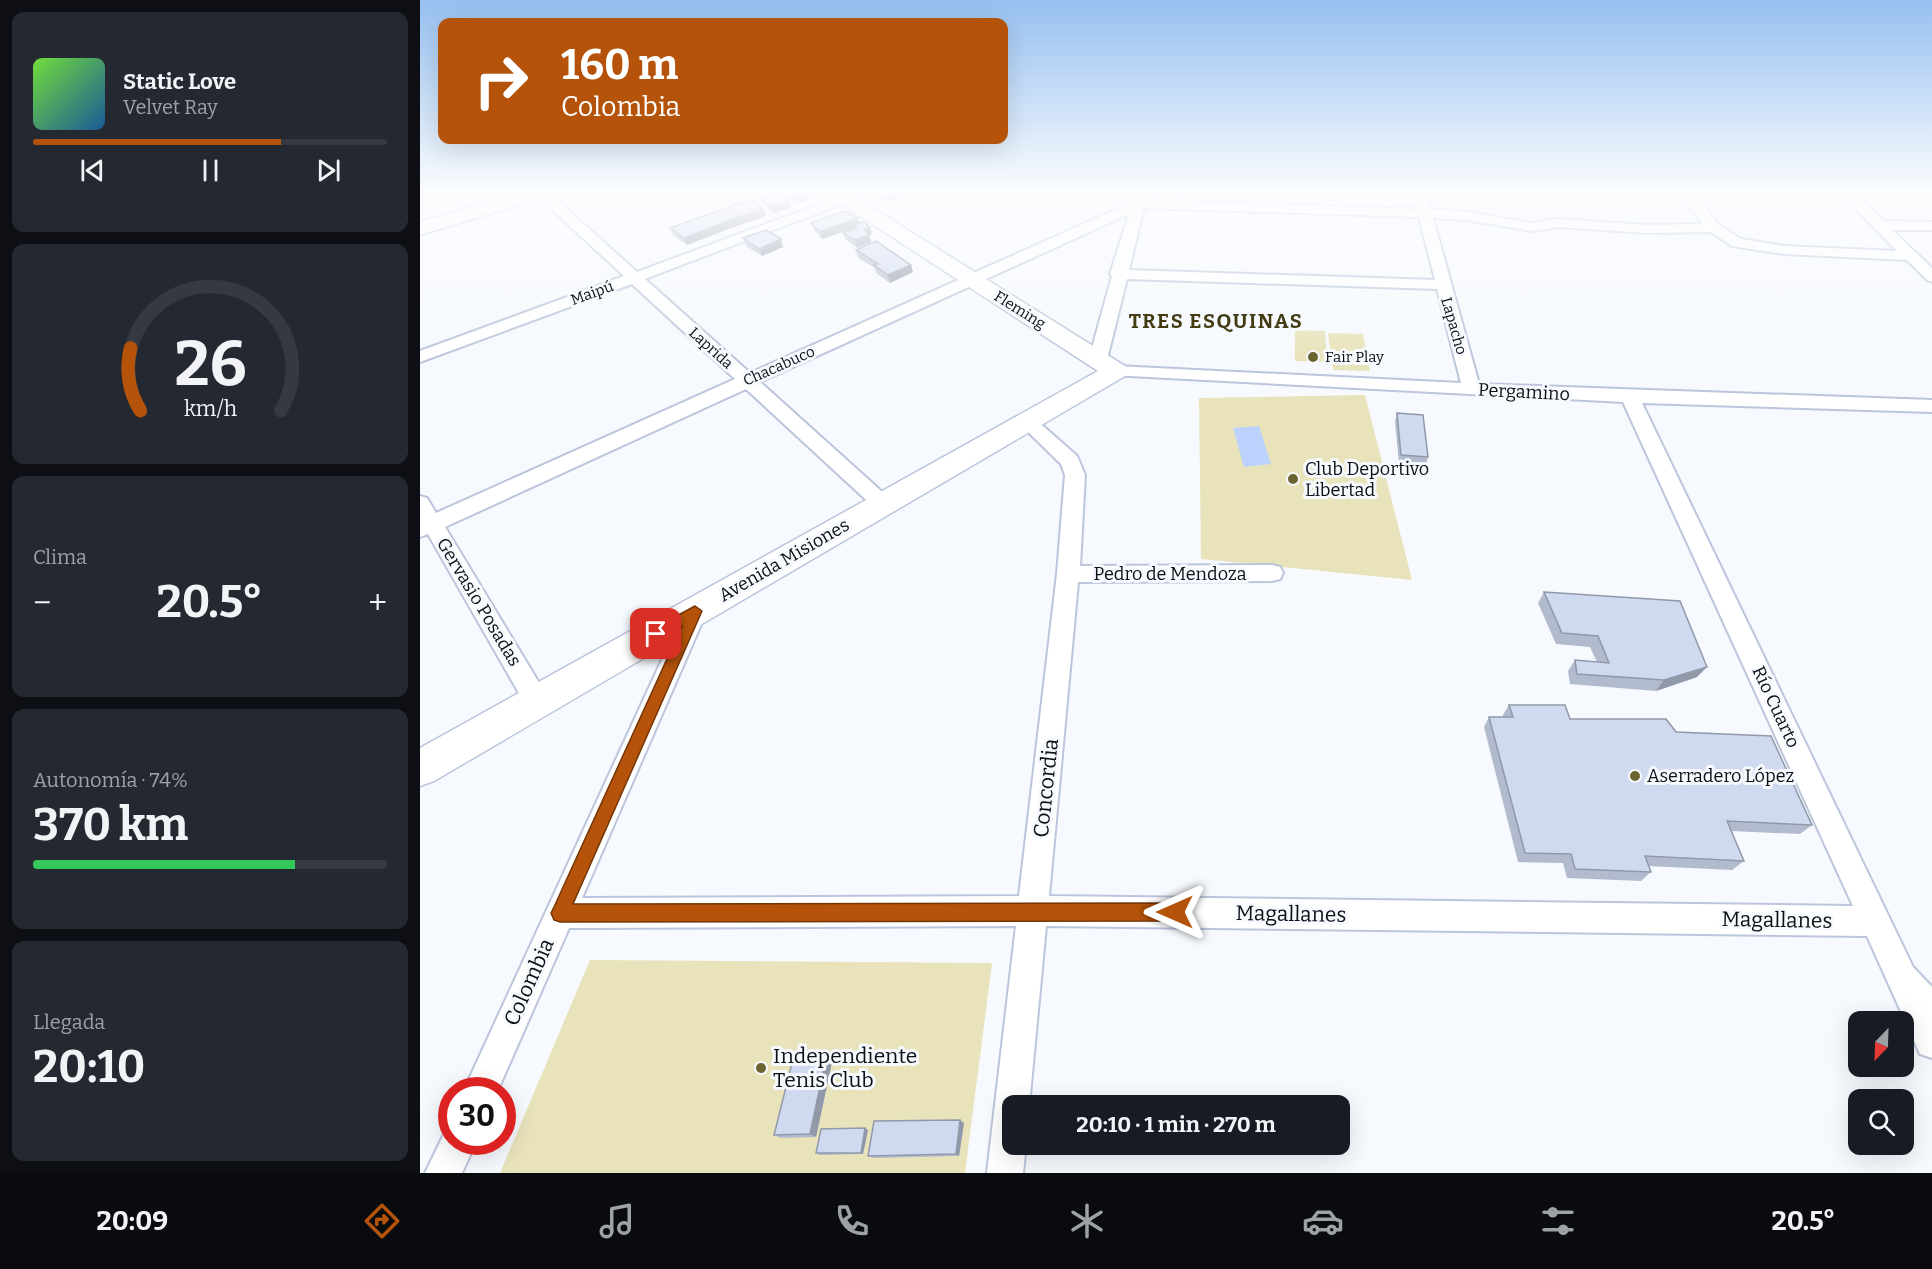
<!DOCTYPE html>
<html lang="es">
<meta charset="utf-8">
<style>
:root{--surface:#171b24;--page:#242831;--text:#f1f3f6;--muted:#9ea1a6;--line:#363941;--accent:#b45309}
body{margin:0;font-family:Bitter,serif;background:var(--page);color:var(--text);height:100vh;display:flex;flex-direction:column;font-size:22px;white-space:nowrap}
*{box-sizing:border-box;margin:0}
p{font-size:20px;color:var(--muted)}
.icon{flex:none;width:33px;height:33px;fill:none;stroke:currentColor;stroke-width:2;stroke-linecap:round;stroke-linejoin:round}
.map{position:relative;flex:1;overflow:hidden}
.panel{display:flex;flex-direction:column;gap:12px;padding:12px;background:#0d0f14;width:420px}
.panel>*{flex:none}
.guide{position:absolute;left:18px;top:18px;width:570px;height:126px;border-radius:12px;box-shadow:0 6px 24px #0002;background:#b45309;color:#fff;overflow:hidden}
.needle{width:39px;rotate:203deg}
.controls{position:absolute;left:1428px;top:1011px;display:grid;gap:12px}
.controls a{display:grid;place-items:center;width:66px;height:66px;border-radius:12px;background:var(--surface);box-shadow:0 6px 24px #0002;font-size:30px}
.speed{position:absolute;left:18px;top:1077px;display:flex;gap:12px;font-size:30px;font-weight:700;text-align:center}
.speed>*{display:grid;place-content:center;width:78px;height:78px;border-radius:50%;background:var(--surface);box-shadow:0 6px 24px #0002;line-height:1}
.speed .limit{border:9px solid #d22;background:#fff;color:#111}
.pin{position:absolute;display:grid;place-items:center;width:51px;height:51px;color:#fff;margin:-26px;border-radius:12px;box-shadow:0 3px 9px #0006}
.me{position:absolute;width:66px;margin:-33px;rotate:270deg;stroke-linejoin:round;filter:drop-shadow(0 0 4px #0008)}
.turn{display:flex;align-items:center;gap:21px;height:126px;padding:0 24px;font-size:27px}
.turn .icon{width:78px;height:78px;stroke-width:2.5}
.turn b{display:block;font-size:42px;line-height:51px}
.big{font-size:45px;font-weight:700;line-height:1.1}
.panel .card{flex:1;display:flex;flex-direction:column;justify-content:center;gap:9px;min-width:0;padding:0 21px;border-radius:12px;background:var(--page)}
.panel .dial{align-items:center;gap:0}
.dial svg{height:156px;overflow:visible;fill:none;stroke:var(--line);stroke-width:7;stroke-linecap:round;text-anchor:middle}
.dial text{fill:var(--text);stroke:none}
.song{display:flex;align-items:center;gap:18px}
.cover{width:72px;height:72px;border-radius:9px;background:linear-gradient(135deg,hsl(100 70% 55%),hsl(210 70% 35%))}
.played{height:6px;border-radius:3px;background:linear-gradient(90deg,var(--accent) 70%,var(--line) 70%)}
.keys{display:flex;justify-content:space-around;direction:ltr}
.heat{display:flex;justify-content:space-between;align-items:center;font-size:33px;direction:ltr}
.charge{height:9px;border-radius:4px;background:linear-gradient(90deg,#34c759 74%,var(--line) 0)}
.trip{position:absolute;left:582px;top:1095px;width:348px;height:60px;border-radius:12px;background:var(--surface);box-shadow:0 6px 24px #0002;font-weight:700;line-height:60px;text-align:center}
.dock{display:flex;height:96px;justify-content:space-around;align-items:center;background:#090b0e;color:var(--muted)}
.dock .icon{width:42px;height:42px}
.dock .selected{color:var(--accent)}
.dock b{font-size:27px;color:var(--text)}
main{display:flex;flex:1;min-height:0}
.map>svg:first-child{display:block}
</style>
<main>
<section class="panel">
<div class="card">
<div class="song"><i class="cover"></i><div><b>Static Love</b><p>Velvet Ray</p></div></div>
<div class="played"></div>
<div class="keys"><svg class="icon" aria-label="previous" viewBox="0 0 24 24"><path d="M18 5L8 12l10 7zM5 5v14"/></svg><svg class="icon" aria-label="pause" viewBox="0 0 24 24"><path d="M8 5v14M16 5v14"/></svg><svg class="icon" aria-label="next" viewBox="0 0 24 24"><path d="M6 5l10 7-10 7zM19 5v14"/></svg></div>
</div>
<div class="card dial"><svg viewBox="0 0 100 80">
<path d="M14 69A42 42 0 1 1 86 69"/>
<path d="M14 69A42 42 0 0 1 9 37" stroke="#b45309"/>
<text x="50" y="56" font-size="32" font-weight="700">26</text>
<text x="50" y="72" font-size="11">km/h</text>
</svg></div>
<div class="card"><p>Clima</p>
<div class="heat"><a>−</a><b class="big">20.5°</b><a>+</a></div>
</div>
<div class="card"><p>Autonomía · 74%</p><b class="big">370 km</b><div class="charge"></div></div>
<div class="card"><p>Llegada</p><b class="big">20:10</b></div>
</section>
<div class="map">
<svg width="1512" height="1173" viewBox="0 0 1512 1173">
<rect width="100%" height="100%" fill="#f6f9fd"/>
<path fill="#e9e3bc" d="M 875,330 L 905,331 L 907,362 L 875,361 Z
M 908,333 L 943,334 L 950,371 L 913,370 Z
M 945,395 L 992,580 L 781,559 L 779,398 Z
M 170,960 L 572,963 L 545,1173 L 80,1173 Z"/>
<path fill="#bcd1fb" d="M 839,426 L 851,464 L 824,467 L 813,428 Z"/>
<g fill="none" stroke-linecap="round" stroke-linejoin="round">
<g stroke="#bbc6dc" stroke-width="4">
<path id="street" d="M 113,192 L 128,192 L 217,272 L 432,192 L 453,192 L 225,279 L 330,373 L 708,204 L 688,192 L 706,192 L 714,196 L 716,192 L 726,192 L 727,200 L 996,209 L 992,192 L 1006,192 L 1011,209 L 1047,212 L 1112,223 L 1138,219 L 1227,225 L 1283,224 L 1259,192 L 1273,192 L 1299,225 L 1321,239 L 1364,246 L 1477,251 L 1419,192 L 1434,192 L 1463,221 L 1512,222 L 1512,230 L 1472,230 L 1512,268 L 1512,282 L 1507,280 L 1487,260 L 1364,254 L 1312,246 L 1291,232 L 1227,233 L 1138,227 L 1112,231 L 1047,220 L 1013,218 L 1059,384 L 1512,400 L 1512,412 L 1222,403 L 1493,967 L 1512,987 L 1512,1058 L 1500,1054 L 1447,936 L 626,926 L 609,1106 L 592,1106 L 592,1144 L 606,1144 L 603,1173 L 567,1173 L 596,926 L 149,928 L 78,1090 L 44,1090 L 267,605 L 275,602 L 283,605 L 287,611 L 162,898 L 599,896 L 637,574 L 645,475 L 641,464 L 598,422 L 607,416 L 614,418 L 657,456 L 665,475 L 660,566 L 852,565 L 860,567 L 863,573 L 860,579 L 852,581 L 658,582 L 629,896 L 1433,906 L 1203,402 L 690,375 L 687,371 L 696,366 L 1041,383 L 1017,289 L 707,279 L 687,359 L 678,364 L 672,363 L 669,359 L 692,276 L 690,274 L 709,214 L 340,382 L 470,499 L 473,504 L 470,509 L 463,511 L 456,509 L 326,389 L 25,527 L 130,701 L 126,709 L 117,712 L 108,709 L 8,534 L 0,537 L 0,496 L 7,498 L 16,513 L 315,379 L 212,284 L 0,362 L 0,351 L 204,276 ZM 724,208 L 999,217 L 1015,280 L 709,270 Z
M 32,1127 L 32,1142 L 56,1142 L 42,1173 L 5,1173 L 26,1130 Z"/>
</g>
<g stroke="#bbc6dc" stroke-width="3">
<path id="secondary" d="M 99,192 L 131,192 L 128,196 L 0,235 L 0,222 Z
M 403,192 L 427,192 L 705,366 L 709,371 L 705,376 L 14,781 L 0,786 L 0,748 L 678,371 Z"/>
</g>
<use href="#street" fill="#fff" fill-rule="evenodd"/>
<use href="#secondary" fill="#fff" fill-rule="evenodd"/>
</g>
<path fill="#b2bbce" d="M 347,192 L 396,192 L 397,197 L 378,204 L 366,197 L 365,196 L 364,196 L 372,207 L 354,213 L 343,206 L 340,199 L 351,195 Z
M 454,192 L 483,192 L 484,196 L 465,201 L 455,195 Z
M 346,216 L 311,228 L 267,245 L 253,235 L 250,228 Z
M 391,223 L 439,223 L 452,234 L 449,235 L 451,242 L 437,248 L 426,240 L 423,233 L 434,229 L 434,228 L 402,239 L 394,230 Z
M 323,238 L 361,239 L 363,247 L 342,256 L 326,246 Z
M 436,250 L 493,272 L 470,283 L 456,273 L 455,268 L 438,258 Z
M 977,413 L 1008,457 L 1006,465 L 979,463 L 975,421 Z
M 1124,592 L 1277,677 L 1236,691 L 1150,684 L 1148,671 L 1155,660 L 1177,662 L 1170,647 L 1136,644 L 1118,603 Z
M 1089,705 L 1150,719 L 1256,732 L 1392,825 L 1380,834 L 1311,831 L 1324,861 L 1312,870 L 1228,866 L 1231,872 L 1221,881 L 1147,878 L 1143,863 L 1098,862 L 1064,727 L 1069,717 L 1083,717 L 1083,715 Z
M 406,1058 L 412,1062 L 396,1137 L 361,1138 L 354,1135 Z
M 544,1123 L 539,1156 L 453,1158 L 448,1156 Z
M 445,1128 L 448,1130 L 443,1154 L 399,1155 L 396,1153 Z"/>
<path fill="#9199a8" d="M 355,192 L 364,192 L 365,196 L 357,199 Z
M 389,192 L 396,192 L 397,197 L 378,204 L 376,197 Z
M 469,192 L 483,192 L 484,196 L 465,201 L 463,194 Z
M 370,200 L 372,207 L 354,213 L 351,206 Z
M 343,209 L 346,216 L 311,228 L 267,245 L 264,238 L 308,221 Z
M 438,218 L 440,225 L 433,225 L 434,228 L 402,239 L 400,232 Z
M 450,227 L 452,234 L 449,235 L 451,242 L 437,248 L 435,240 L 444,229 Z
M 361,239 L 363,247 L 342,256 L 339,249 Z
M 491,265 L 493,272 L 470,283 L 468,275 Z
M 1287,667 L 1277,677 L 1236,691 L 1244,680 Z
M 406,1058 L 412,1062 L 396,1137 L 390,1134 Z
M 540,1120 L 544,1123 L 539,1156 L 536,1154 Z
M 445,1128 L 448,1130 L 443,1154 L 441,1153 Z"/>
<path fill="#cfdaf0" stroke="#9199a8" stroke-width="1.5" d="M 368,192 L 389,192 L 376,197 Z
M 359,193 L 370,200 L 351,206 L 340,199 Z
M 332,199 L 343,209 L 308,221 L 264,238 L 250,228 Z
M 424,211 L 438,218 L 400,232 L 391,223 Z
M 443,222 L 450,227 L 444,229 L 449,235 L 435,240 L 423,233 L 437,228 L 433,225 Z
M 346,230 L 361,239 L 339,249 L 323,238 Z
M 456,241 L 491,265 L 468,275 L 454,265 L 458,264 L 436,250 Z
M 977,413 L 1003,415 L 1008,457 L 981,455 Z
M 1124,592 L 1260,601 L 1287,667 L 1244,680 L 1157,674 L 1155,660 L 1189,663 L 1178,636 L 1142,633 Z
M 1089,705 L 1145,705 L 1150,719 L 1246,719 L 1256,732 L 1351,736 L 1392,825 L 1307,821 L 1324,861 L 1225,856 L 1231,872 L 1155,869 L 1151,854 L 1105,853 L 1069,717 L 1093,717 Z
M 406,1058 L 390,1134 L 354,1135 L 373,1059 Z
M 540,1120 L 536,1154 L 448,1156 L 454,1121 Z
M 445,1128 L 441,1153 L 396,1153 L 401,1129 Z"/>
<linearGradient id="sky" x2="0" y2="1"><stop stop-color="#96c0f0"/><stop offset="0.54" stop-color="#fbfcfe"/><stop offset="1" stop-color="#fbfcfe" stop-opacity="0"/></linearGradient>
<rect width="1512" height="357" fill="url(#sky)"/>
<path fill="#b45309" stroke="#753606" stroke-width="1.5" d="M 275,606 L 282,611 L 153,904 L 755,903 L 762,906 L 764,912 L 762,919 L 755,921 L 140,922 L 134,920 L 131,913 L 134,907 L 262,626 L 236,639 L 229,634 L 231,630 Z"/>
<g fill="#6c6430" stroke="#f6f9fd" stroke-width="2">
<circle cx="893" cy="357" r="6"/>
<circle cx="873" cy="479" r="6"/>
<circle cx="1215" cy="776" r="6"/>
<circle cx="341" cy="1068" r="6"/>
</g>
<g text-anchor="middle" stroke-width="6" stroke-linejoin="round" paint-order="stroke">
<g font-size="15" fill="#0b0f16" stroke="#f6f9fd">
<text transform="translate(172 293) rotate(-20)" y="5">Maipú</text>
<text transform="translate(600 310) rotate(32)" y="5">Fleming</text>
<text transform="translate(1034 326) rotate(74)" y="5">Lapacho</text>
<text transform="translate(291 348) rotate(42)" y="5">Laprida</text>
<text transform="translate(359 366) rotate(-24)" y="5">Chacabuco</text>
</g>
<g font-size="15" fill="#0b0f16" stroke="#f6f9fd" text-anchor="start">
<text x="905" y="362">Fair Play</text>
</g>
<g font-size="18" fill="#0b0f16" stroke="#f6f9fd">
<text transform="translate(1104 392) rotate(3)" y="6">Pergamino</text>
<text transform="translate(364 560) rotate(-30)" y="6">Avenida Misiones</text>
<text x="750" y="580">Pedro de Mendoza</text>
<text transform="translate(59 602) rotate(59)" y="6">Gervasio Posadas</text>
<text transform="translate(1356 707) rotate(65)" y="6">Río Cuarto</text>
</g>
<g font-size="18" fill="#0b0f16" stroke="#f6f9fd" text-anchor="start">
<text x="885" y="475">Club Deportivo<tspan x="885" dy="21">Libertad</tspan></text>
<text x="1227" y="782">Aserradero López</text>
</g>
<g font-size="20" font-weight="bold" letter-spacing="1.5" fill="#433c13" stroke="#f6f9fd">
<text x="796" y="328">TRES ESQUINAS</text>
</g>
<g font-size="21" fill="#0b0f16" stroke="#f6f9fd">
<text transform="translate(626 788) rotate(-84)" y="7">Concordia</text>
<text transform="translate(871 914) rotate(1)" y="7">Magallanes</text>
<text transform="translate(1357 920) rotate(1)" y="7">Magallanes</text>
<text transform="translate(109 982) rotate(-66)" y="7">Colombia</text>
</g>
<g font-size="21" fill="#0b0f16" stroke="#f6f9fd" text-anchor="start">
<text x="353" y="1063">Independiente<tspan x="353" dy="24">Tenis Club</tspan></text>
</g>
</g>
</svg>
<div class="controls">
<a><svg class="needle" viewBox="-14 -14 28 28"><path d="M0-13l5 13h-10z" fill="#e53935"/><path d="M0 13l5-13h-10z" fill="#9ea1a6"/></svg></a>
<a><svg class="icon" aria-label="search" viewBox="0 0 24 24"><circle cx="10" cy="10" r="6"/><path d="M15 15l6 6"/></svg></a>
</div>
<div class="speed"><div class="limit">30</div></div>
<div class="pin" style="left:236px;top:634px;background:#d93025"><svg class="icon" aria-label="arrive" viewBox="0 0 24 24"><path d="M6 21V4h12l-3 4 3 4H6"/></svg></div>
<svg class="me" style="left:755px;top:912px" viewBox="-20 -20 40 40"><path d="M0-17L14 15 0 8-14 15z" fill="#b45309" stroke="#fff" stroke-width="4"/></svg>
<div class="trip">20:10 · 1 min · 270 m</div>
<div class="guide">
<div class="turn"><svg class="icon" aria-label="right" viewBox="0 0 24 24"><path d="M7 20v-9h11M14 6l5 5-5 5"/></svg><div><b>160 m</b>Colombia</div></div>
</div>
</div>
</main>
<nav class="dock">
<b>20:09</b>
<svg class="icon selected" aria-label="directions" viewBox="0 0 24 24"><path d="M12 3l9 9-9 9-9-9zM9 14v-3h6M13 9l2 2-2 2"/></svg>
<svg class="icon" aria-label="music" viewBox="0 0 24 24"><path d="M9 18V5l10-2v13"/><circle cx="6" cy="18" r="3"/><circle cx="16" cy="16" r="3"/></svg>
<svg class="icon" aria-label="phone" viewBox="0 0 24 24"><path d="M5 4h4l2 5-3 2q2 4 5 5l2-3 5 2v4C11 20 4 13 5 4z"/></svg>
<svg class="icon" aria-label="climate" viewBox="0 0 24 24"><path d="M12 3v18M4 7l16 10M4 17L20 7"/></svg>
<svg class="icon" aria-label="car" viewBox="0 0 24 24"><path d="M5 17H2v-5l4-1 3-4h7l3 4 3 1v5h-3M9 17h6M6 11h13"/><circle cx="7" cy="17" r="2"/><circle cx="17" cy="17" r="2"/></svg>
<svg class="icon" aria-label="filters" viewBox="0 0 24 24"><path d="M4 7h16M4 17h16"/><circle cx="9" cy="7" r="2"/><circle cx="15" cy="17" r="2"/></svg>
<b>20.5°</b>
</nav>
